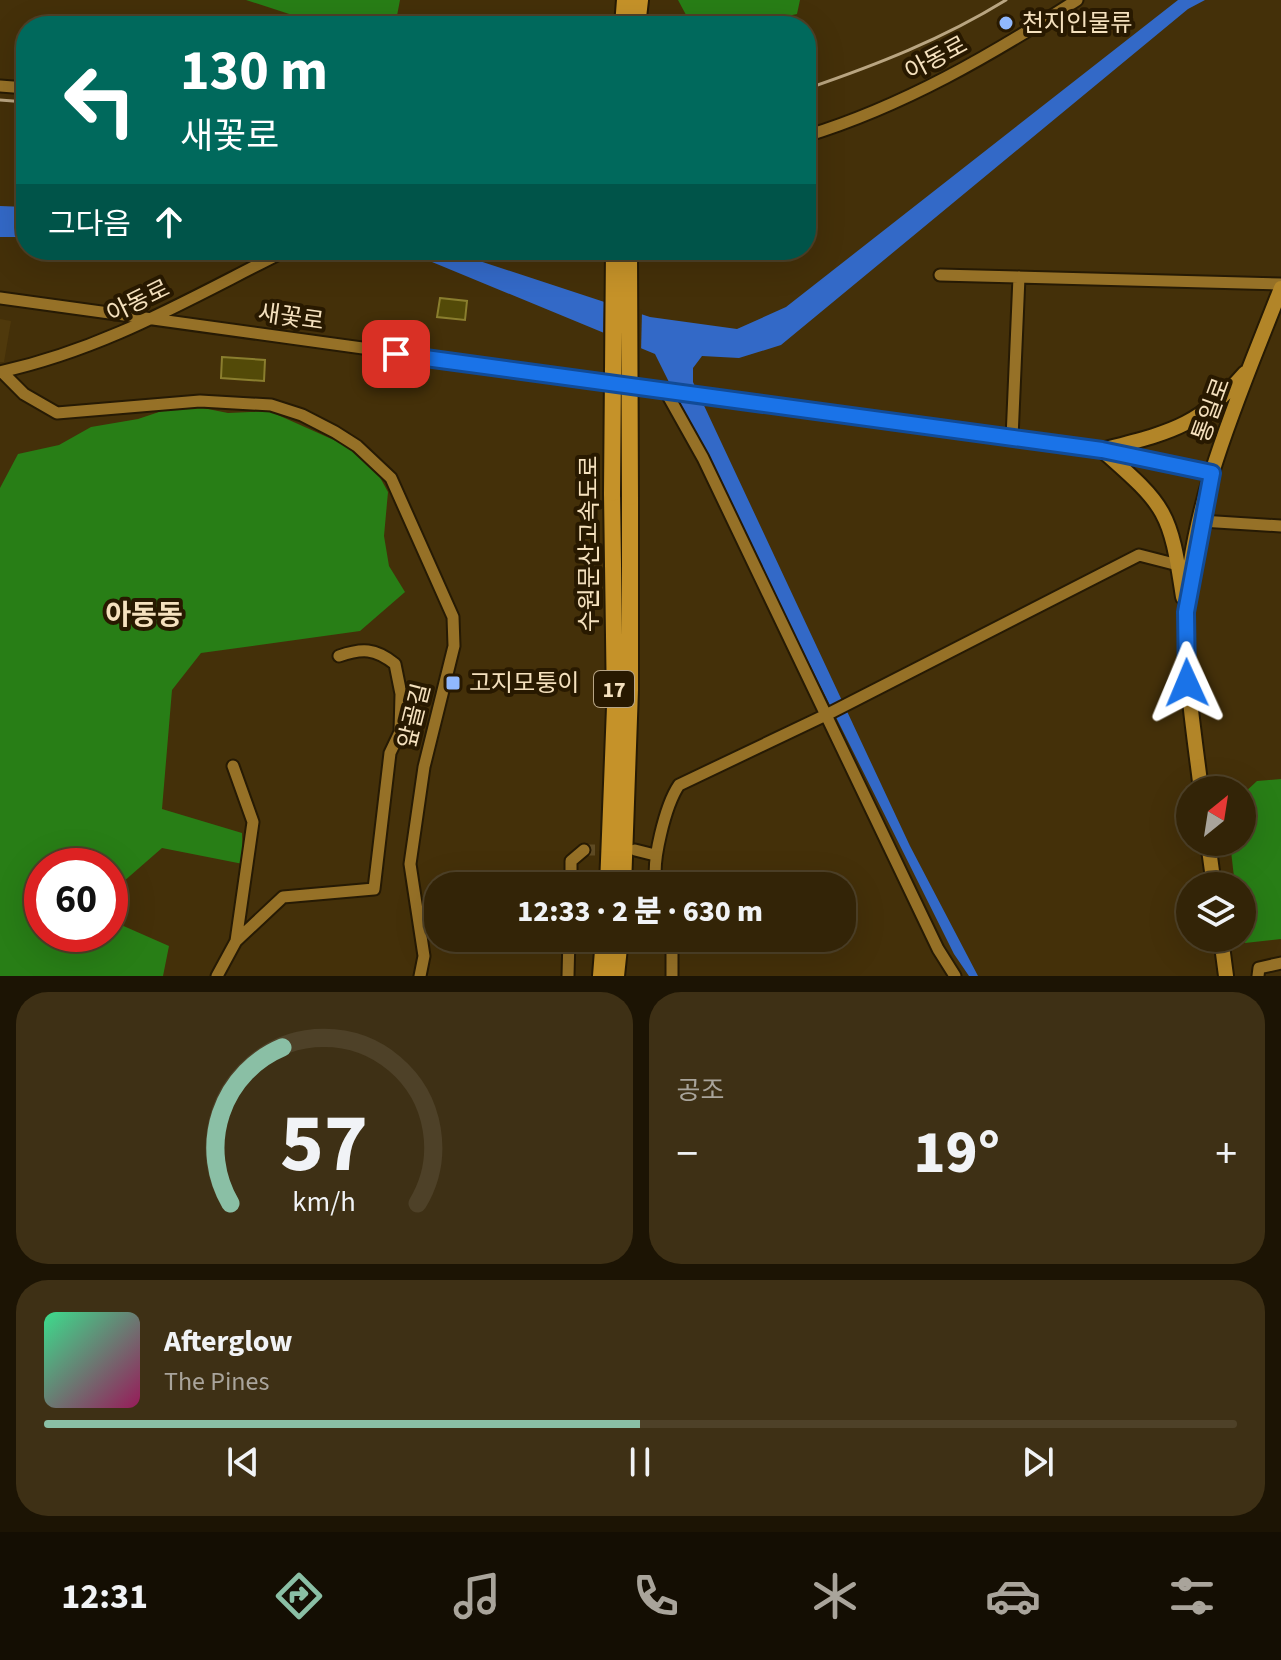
<!DOCTYPE html>
<html lang="ko">
<meta charset="utf-8">
<style>
:root{--surface:#332407;--page:#3e3015;--text:#f1f3f6;--muted:#a9a49b;--line:#4e4128;--accent:#8abfa5}
body{margin:0;font-family:"Source Sans 3","Noto Sans KR",sans-serif;background:var(--page);color:var(--text);height:100vh;display:flex;flex-direction:column;font-size:30px;white-space:nowrap}
*{box-sizing:border-box;margin:0}
p{font-size:26px;color:var(--muted)}
.icon{flex:none;width:44px;height:44px;fill:none;stroke:currentColor;stroke-width:2;stroke-linecap:round;stroke-linejoin:round}
.map{position:relative;height:976px;overflow:hidden}
.drawer{display:flex;flex-direction:column;gap:16px;padding:16px;background:#1c1404;flex:1}
.drawer>*{flex:none}
.top-card{position:absolute;left:16px;top:16px;width:800px;height:244px;border-radius:32px;box-shadow:0 8px 32px #0002,0 0 0 2px var(--line);background:#00695c;color:#fff;overflow:hidden}
.needle{width:52px;rotate:30deg}
.tools{position:absolute;left:1176px;top:776px;display:grid;gap:16px}
.tools a{display:grid;place-items:center;width:80px;height:80px;border-radius:50%;background:var(--surface);box-shadow:0 8px 32px #0002,0 0 0 2px var(--line);font-size:40px}
.speed{position:absolute;left:24px;top:848px;display:flex;gap:16px;font-size:40px;font-weight:700;text-align:center}
.speed>*{display:grid;place-content:center;width:104px;height:104px;border-radius:50%;background:var(--surface);box-shadow:0 8px 32px #0002,0 0 0 2px var(--line);line-height:1}
.speed .limit{border:12px solid #d22;background:#fff;color:#111}
.pin{position:absolute;display:grid;place-items:center;width:68px;height:68px;color:#fff;margin:-34px;border-radius:16px;box-shadow:0 4px 12px #0006}
.me{position:absolute;width:88px;margin:-44px;rotate:359deg;stroke-linejoin:round;filter:drop-shadow(0 0 6px #0008)}
.turn{display:flex;align-items:center;gap:28px;height:168px;padding:0 32px;font-size:36px}
.turn .icon{width:104px;height:104px;stroke-width:2.5}
.turn b{display:block;font-size:56px;line-height:68px}
.then{display:flex;align-items:center;height:76px;padding:0 32px;background:#0003;gap:16px;font-size:30px}
.big{font-size:60px;font-weight:800;line-height:1.1}
.drawer .tile{flex:1;display:flex;flex-direction:column;justify-content:center;gap:12px;min-width:0;padding:0 28px;border-radius:32px;background:var(--page)}
.drawer .dial{align-items:center;gap:0}
.dial svg{height:208px;overflow:visible;fill:none;stroke:var(--line);stroke-width:7;stroke-linecap:round;text-anchor:middle}
.dial text{fill:var(--text);stroke:none}
.song{display:flex;align-items:center;gap:24px}
.cover{width:96px;height:96px;border-radius:12px;background:linear-gradient(135deg,hsl(150 70% 55%),hsl(330 70% 35%))}
.played{height:8px;border-radius:4px;background:linear-gradient(90deg,var(--accent) 50%,var(--line) 50%)}
.keys{display:flex;justify-content:space-around;direction:ltr}
.heat{display:flex;justify-content:space-between;align-items:center;font-size:44px;direction:ltr}
.drawer .tiles{flex:1;display:grid;gap:16px;grid-template-columns:1fr 1fr}
.tile:last-child{grid-column:span 2}
.trip{position:absolute;left:424px;top:872px;width:432px;height:80px;border-radius:32px;background:var(--surface);box-shadow:0 8px 32px #0002,0 0 0 2px var(--line);font-weight:800;line-height:80px;text-align:center}
.tab-bar{display:flex;height:128px;justify-content:space-around;align-items:center;background:#140e03;color:var(--muted)}
.tab-bar .icon{width:56px;height:56px}
.tab-bar .selected{color:var(--accent)}
.tab-bar b{font-size:36px;color:var(--text)}
.map>svg:first-child{display:block}
</style>
<div class="map">
<svg width="1281" height="976" viewBox="0 0 1281 976">
<rect width="100%" height="100%" fill="#443009"/>
<path fill="#4f390c" d="M 0,319 L 11,321 L 4,362 L 0,362 Z"/>
<path fill="#287e16" fill-rule="evenodd" d="M 246,0 L 400,0 L 395,26 L 326,26 Z
M 678,0 L 800,0 L 797,14 L 739,26 L 692,26 Z
M 183,404 L 228,413 L 269,411 L 345,445 L 371,461 L 388,492 L 384,536 L 389,566 L 405,592 L 360,631 L 201,653 L 172,690 L 162,809 L 242,833 L 243,864 L 162,848 L 115,889 L 119,924 L 169,946 L 163,976 L 0,976 L 0,488 L 18,454 L 59,445 L 91,427 L 138,419 ZM 42,866 L 110,866 L 110,934 L 42,934 Z
M 1281,779 L 1281,939 L 1245,943 L 1242,886 L 1235,886 L 1230,842 L 1242,842 L 1242,795 L 1257,781 Z"/>
<path fill="#3369c7" d="M 1178,0 L 1205,0 L 1188,9 L 781,345 L 739,358 L 702,356 L 693,368 L 693,382 L 910,846 L 978,976 L 969,976 L 954,954 L 655,354 L 403,250 L 446,250 L 650,317 L 737,329 L 786,307 Z
M 0,206 L 26,207 L 26,237 L 0,237 Z"/>
<path fill="#443009" d="M 604,298 L 642,310 L 641,353 L 603,337 Z"/>
<path fill="#534a08" stroke="#8a7e2e" stroke-width="2" d="M 440,298 L 467,301 L 465,320 L 437,317 Z
M 222,357 L 265,360 L 264,381 L 221,378 Z"/>
<g fill="none" stroke-linecap="round" stroke-linejoin="round">
<path stroke="#5f4b24" stroke-width="11" stroke-dasharray="11 5.5" stroke-linecap="butt" d="M 584,850 L 615,850"/>
<g stroke="#261a04" stroke-width="15">
<path id="minor" d="M 0,86 L 26,88
M 806,136 C 904,106 991,55 1077,0
M 940,275 L 1281,284
M 0,298 L 1102,450 L 1212,473
M 0,372 C 108,348 190,298 287,250
M 2,372 L 24,394 L 57,413 L 200,401 L 271,405 L 302,415 L 335,432 L 357,446 L 391,478 L 453,617 L 454,646 L 424,767 L 410,864 L 424,956 L 420,976
M 666,392 L 703,458 L 938,949 L 955,976
M 1012,438 L 1019,277
M 1201,521 L 1281,526
M 233,766 L 253,822 L 236,941
M 635,850 L 655,855
M 571,886 L 571,861 L 584,850
M 657,886 C 650,864 666,804 679,785 L 830,713 L 1139,555 L 1178,565
M 672,938 L 672,976
M 217,976 L 236,941 L 283,897 L 374,889 L 390,753 L 400,732 L 401,694 L 395,664 C 375,648 362,648 339,656
M 568,976 L 569,938
M 1258,976 L 1259,968 L 1281,963"/>
</g>
<g stroke="#261a04" stroke-width="18">
<path id="major" d="M 1102,450 C 1167,507 1170,511 1183,597
M 1102,450 C 1170,432 1197,428 1245,373
M 1201,790 C 1194,732 1184,673 1186,614 C 1189,504 1242,389 1281,288
M 1208,842 L 1214,886
M 1221,938 L 1226,976"/>
</g>
<g stroke="#261a04" stroke-width="20">
<path id="highway" d="M 623,26 L 625,0
M 637,26 L 640,0
M 608,886 L 615,707 L 612,493
M 623,886 L 630,690 L 630,497
M 601,976 L 604,938
M 616,976 L 620,938"/>
</g>
<use href="#minor" stroke="#967127" stroke-width="11"/>
<use href="#major" stroke="#b28528" stroke-width="14"/>
<use href="#highway" stroke="#c59229" stroke-width="16"/>
<path stroke="#b9a581" stroke-width="3" d="M 806,89 C 876,65 943,39 1006,0
M 0,100 L 26,102"/>
<g stroke="#261a04" stroke-width="20" stroke-linecap="butt">
<path id="highway-bridge" d="M 629,250 L 630,497
M 612,493 L 614,250"/>
</g>
<use href="#highway-bridge" stroke="#c59229" stroke-width="16"/>
</g>
<g fill="none" stroke-linecap="round" stroke-linejoin="round">
<g stroke="#114b97" stroke-width="20">
<path id="route" d="M 396,354 L 1102,450 L 1212,473 L 1186,612 L 1187,683"/>
</g>
<use href="#route" stroke="#1a73e8" stroke-width="14"/>
</g>
<g fill="#90b8fd" stroke="#281900" stroke-width="3">
<circle cx="1006" cy="23" r="8"/>
<rect x="445" y="675" width="16" height="16" rx="4"/>
</g>
<g text-anchor="middle" stroke-width="8" stroke-linejoin="round" paint-order="stroke">
<rect fill="#281900" stroke="#b8a585" stroke-width="2" x="594" y="671" width="40" height="36" rx="6"/>
<g font-size="22" font-weight="bold" fill="#f5e1be">
<text x="614" y="697">17</text>
</g>
<g font-size="24" fill="#f5e1be" stroke="#281900" text-anchor="start">
<text x="1022" y="31">천지인물류</text>
<text x="469" y="691">고지모퉁이</text>
</g>
<g font-size="24" fill="#f5e1be" stroke="#281900">
<text transform="translate(936 58) rotate(-28)" y="8">아동로</text>
<text transform="translate(138 301) rotate(-26)" y="8">아동로</text>
<text transform="translate(291 317) rotate(8)" y="8">새꽃로</text>
<text transform="translate(1211 410) rotate(-70)" y="8">통일로</text>
<text transform="translate(589 544) rotate(-90)" y="8">수원문산고속도로</text>
<text transform="translate(414 716) rotate(-76)" y="8">앞골길</text>
</g>
<g font-size="28" font-weight="bold" fill="#f5e1be" stroke="#281900">
<text x="144" y="624">아동동</text>
</g>
</g>
</svg>
<div class="tools">
<a><svg class="needle" viewBox="-14 -14 28 28"><path d="M0-13l5 13h-10z" fill="#e53935"/><path d="M0 13l5-13h-10z" fill="#a9a49b"/></svg></a>
<a><svg class="icon" aria-label="layers" viewBox="0 0 24 24"><path d="M12 4l9 5-9 5-9-5zM3 14l9 5 9-5"/></svg></a>
</div>
<div class="speed"><div class="limit">60</div></div>
<div class="pin" style="left:396px;top:354px;background:#d93025"><svg class="icon" aria-label="arrive" viewBox="0 0 24 24"><path d="M6 21V4h12l-3 4 3 4H6"/></svg></div>
<svg class="me" style="left:1187px;top:683px" viewBox="-20 -20 40 40"><path d="M0-17L14 15 0 8-14 15z" fill="#1a73e8" stroke="#fff" stroke-width="4"/></svg>
<div class="trip">12:33 · 2 분 · 630 m</div>
<div class="top-card">
<div class="turn"><svg class="icon" aria-label="left" viewBox="0 0 24 24"><path d="M17 20v-9H6M10 6l-5 5 5 5"/></svg><div><b>130 m</b>새꽃로</div></div>
<div class="then">그다음<svg class="icon" aria-label="ahead" viewBox="0 0 24 24"><path d="M12 20V5M6 11l6-6 6 6"/></svg></div>
</div>
</div>
<section class="drawer">
<div class="tiles">
<div class="tile dial"><svg viewBox="0 0 100 80">
<path d="M14 69A42 42 0 1 1 86 69"/>
<path d="M14 69A42 42 0 0 1 34 9" stroke="#8abfa5"/>
<text x="50" y="56" font-size="32" font-weight="700">57</text>
<text x="50" y="72" font-size="11">km/h</text>
</svg></div>
<div class="tile"><p>공조</p>
<div class="heat"><a>−</a><b class="big">19°</b><a>+</a></div>
</div>
<div class="tile">
<div class="song"><i class="cover"></i><div><b>Afterglow</b><p>The Pines</p></div></div>
<div class="played"></div>
<div class="keys"><svg class="icon" aria-label="previous" viewBox="0 0 24 24"><path d="M18 5L8 12l10 7zM5 5v14"/></svg><svg class="icon" aria-label="pause" viewBox="0 0 24 24"><path d="M8 5v14M16 5v14"/></svg><svg class="icon" aria-label="next" viewBox="0 0 24 24"><path d="M6 5l10 7-10 7zM19 5v14"/></svg></div>
</div>
</div>
</section>
<nav class="tab-bar">
<b>12:31</b>
<svg class="icon selected" aria-label="directions" viewBox="0 0 24 24"><path d="M12 3l9 9-9 9-9-9zM9 14v-3h6M13 9l2 2-2 2"/></svg>
<svg class="icon" aria-label="music" viewBox="0 0 24 24"><path d="M9 18V5l10-2v13"/><circle cx="6" cy="18" r="3"/><circle cx="16" cy="16" r="3"/></svg>
<svg class="icon" aria-label="phone" viewBox="0 0 24 24"><path d="M5 4h4l2 5-3 2q2 4 5 5l2-3 5 2v4C11 20 4 13 5 4z"/></svg>
<svg class="icon" aria-label="climate" viewBox="0 0 24 24"><path d="M12 3v18M4 7l16 10M4 17L20 7"/></svg>
<svg class="icon" aria-label="car" viewBox="0 0 24 24"><path d="M5 17H2v-5l4-1 3-4h7l3 4 3 1v5h-3M9 17h6M6 11h13"/><circle cx="7" cy="17" r="2"/><circle cx="17" cy="17" r="2"/></svg>
<svg class="icon" aria-label="filters" viewBox="0 0 24 24"><path d="M4 7h16M4 17h16"/><circle cx="9" cy="7" r="2"/><circle cx="15" cy="17" r="2"/></svg>
</nav>
